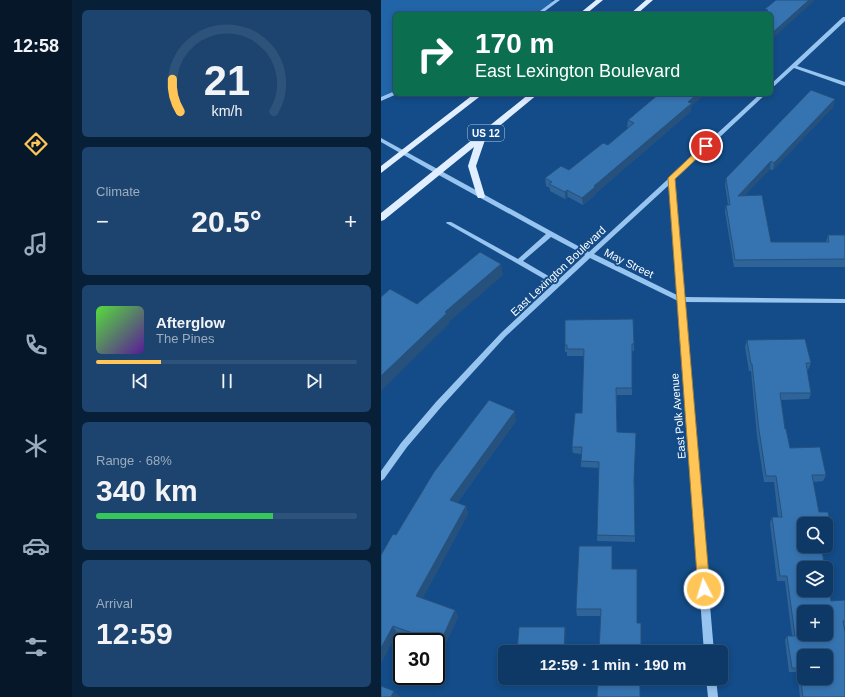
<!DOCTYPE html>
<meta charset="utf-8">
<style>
:root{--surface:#0e3966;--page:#1c446f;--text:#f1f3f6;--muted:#9bacbf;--line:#2e537a;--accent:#ffc657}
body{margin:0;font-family:Arial,sans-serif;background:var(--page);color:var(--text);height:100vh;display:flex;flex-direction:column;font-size:15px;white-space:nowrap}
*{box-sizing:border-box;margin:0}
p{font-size:13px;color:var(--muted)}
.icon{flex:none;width:22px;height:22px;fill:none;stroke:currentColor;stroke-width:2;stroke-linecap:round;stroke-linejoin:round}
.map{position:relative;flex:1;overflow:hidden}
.drawer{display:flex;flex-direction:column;gap:10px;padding:10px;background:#081f38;width:309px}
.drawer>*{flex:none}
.top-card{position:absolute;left:12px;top:12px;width:380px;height:84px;border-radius:6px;box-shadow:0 2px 6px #0003,0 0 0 1px var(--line);background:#0b6e4f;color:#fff;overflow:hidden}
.controls{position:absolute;left:416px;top:517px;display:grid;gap:8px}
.controls a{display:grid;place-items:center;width:36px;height:36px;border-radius:6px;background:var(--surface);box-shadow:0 2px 6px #0003,0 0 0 1px var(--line);font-size:20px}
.speed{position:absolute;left:12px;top:633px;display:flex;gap:8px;font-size:20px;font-weight:700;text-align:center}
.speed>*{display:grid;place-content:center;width:52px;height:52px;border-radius:50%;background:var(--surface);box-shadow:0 2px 6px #0003,0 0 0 1px var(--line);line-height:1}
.speed .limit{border:2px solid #111;border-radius:6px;background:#fff;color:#111}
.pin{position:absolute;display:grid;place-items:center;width:34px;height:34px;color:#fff;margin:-17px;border:2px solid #fff;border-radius:50%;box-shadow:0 1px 4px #0007}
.me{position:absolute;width:44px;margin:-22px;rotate:355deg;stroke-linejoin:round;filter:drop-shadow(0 0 3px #0008)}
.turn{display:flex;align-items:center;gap:14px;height:84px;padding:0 16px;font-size:18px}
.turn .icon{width:52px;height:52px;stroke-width:2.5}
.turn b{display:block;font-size:28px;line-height:34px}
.big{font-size:30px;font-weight:600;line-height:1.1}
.drawer .tile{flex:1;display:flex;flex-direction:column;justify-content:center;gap:6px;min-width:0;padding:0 14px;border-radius:6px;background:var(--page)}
.drawer .dial{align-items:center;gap:0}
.dial svg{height:104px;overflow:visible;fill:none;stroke:var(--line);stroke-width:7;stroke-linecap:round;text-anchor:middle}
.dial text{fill:var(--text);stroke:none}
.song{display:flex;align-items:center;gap:12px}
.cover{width:48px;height:48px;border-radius:6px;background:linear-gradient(135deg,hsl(110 70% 55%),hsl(270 70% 35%))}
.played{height:4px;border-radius:2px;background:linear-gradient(90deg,var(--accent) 25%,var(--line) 25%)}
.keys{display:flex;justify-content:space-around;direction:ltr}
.heat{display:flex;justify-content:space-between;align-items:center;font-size:22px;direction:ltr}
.charge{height:6px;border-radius:3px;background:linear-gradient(90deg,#34c759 68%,var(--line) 0)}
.trip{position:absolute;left:117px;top:645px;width:230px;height:40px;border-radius:6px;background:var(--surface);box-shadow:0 2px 6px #0003,0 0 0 1px var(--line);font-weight:600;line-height:40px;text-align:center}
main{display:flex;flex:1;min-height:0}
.tab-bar{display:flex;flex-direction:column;width:72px;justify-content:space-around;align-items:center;background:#061729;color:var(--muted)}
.tab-bar .icon{width:28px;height:28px}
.tab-bar .current{color:var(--accent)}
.tab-bar b{font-size:18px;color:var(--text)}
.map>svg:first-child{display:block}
</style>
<main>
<nav class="tab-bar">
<b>12:58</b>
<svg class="icon current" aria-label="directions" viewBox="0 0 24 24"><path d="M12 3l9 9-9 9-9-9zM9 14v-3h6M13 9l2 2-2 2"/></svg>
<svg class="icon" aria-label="music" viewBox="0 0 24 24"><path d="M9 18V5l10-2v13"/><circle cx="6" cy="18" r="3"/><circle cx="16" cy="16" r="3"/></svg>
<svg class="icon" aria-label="phone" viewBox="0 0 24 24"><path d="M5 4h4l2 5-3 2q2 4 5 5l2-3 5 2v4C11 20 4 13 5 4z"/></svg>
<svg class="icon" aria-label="climate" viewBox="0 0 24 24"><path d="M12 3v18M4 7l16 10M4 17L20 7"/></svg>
<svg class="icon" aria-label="car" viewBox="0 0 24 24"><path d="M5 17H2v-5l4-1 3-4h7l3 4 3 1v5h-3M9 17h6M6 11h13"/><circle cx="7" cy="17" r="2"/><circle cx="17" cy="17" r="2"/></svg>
<svg class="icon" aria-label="filters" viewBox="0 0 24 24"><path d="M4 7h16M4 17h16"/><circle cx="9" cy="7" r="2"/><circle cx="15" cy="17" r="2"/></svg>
</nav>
<section class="drawer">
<div class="tile dial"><svg viewBox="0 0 100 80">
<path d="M14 69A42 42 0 1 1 86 69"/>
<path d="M14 69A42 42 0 0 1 8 44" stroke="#ffc657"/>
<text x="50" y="56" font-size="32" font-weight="700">21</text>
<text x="50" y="72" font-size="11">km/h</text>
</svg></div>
<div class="tile"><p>Climate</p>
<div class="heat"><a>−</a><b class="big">20.5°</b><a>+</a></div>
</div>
<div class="tile">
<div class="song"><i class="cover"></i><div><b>Afterglow</b><p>The Pines</p></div></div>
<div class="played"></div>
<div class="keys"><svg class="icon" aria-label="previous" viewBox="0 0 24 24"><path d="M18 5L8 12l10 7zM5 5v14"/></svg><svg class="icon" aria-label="pause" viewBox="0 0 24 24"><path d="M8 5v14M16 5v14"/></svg><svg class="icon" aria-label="next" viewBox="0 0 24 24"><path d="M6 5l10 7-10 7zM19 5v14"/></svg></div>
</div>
<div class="tile"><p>Range · 68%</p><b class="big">340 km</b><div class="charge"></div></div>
<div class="tile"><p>Arrival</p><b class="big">12:59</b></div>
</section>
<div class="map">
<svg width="464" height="697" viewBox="0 0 464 697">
<rect width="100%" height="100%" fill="#134c88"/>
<path fill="#2164a7" d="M 0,0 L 169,0 L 174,2 L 157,14 L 14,14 L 14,93 L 0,99 Z"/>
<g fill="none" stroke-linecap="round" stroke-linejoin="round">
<path fill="#98c4f0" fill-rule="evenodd" d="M 174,0 L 179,0 L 160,14 L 155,14 Z
M 462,17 L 464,17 L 464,21 L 416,66 L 464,82 L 464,86 L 413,68 L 390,89 L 390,84 Z
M 14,91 L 14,94 L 16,94 L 0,101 L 0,97 Z
M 379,94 L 385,94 L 293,180 L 303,297 L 464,299 L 464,303 L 303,302 L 333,652 L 323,652 L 297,301 L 209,258 L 124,337 L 61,406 L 26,447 L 3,479 L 0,481 L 0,471 L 20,443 L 55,402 L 120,333 L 172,284 L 65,223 L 66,222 L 70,222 L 137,259 L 165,234 L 54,173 L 0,142 L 0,138 L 208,252 L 287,179 L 288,177 L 290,176 ZM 288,185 L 296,295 L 213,254 ZM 170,237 L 204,255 L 176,281 L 142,261 Z
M 325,678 L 335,678 L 337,697 L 327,697 Z"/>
<path fill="#e1eeff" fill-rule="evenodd" d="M 215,0 L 222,0 L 205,14 L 198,14 Z
M 265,0 L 272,0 L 256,14 L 249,14 Z
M 93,94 L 102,94 L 0,173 L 0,166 Z
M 148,94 L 157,94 L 105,137 L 95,166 L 104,196 L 103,198 L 97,198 L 96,196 L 87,166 L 93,147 L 3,220 L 0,221 L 0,213 Z"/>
</g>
<path fill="#2e6498" d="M 278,94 L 324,94 L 310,106 L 310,111 L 215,193 L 215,194 L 202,205 L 187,197 L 184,199 L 169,191 L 169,188 L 165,186 L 164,178 L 188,170 L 227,145 L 248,128 L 246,127 L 247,120 Z
M 454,99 L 452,107 L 392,170 L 389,169 L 363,196 L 390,242 L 445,242 L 447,235 L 464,235 L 464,267 L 353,267 L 344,212 L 345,205 L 347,205 L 344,185 L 345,178 Z
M 366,340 L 430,363 L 427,370 L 426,370 L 430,393 L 428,399 L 400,400 L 404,429 L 409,448 L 445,475 L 442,481 L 432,482 L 438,512 L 451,532 L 448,537 L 445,537 L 445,524 L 423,546 L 442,546 L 441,549 L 450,601 L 464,600 L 464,626 L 463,626 L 464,697 L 419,697 L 416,672 L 408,672 L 404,640 L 406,636 L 411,636 L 404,581 L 396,581 L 389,523 L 391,517 L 397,517 L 393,482 L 383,482 L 376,436 L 370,371 L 368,371 L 364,347 Z
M 253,344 L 253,351 L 251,351 L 251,395 L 236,395 L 236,432 L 253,480 L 254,542 L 216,541 L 218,468 L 200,467 L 200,454 L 192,453 L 191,447 L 201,413 L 203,356 L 186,356 L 186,352 L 184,352 L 184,345 Z
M 135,421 L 76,503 L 85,506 L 87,514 L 41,599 L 74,610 L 77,617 L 62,649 L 55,646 L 55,642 L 42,642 L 16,633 L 0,663 L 15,535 Z
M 231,569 L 256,623 L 260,652 L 219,616 L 196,616 L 195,609 Z"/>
<path fill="#26517c" d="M 428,0 L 434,0 L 390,40 L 390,34 Z
M 316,94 L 324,94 L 310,106 L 310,111 L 215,193 L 215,194 L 202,205 L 201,198 L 213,186 Z
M 454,99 L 452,107 L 392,170 L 393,163 Z
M 390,161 L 389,169 L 356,203 L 357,196 Z
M 186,190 L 187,197 L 184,199 L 184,192 Z
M 120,264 L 122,275 L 68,322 L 68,324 L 0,391 L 0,376 L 64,312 Z
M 134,411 L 135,421 L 72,508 L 69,500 Z
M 85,506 L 87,514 L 39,603 L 35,596 Z
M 74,610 L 77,617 L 62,649 L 59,643 Z
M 12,626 L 16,633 L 0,663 L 0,648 Z
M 184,627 L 185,632 L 184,652 L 183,652 Z
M 13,691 L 18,696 L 18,697 L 10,697 Z"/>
<path fill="#3674b1" stroke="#26517c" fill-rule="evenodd" d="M 395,0 L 428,0 L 390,34 L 390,14 L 381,14 L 387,10 L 384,9 Z
M 430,90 L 454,99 L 393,163 L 390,161 L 357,196 L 381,195 L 390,242 L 448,242 L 447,235 L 464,235 L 464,259 L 354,260 L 345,205 L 349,205 L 345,178 Z
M 278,94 L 316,94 L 307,102 L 311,103 L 213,186 L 214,187 L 201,198 L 186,190 L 184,192 L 168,184 L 171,182 L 164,178 L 180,166 L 188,170 L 222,143 L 227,145 L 253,123 L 247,120 Z
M 99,252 L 120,264 L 64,312 L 66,313 L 0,376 L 0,297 L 9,289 L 36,304 Z
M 252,319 L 253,344 L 251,344 L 251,388 L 235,388 L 236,432 L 255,433 L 253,480 L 254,536 L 216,535 L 218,462 L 200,461 L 201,447 L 191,447 L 194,413 L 201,413 L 203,349 L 186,349 L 186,345 L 184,345 L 184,320 Z
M 424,339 L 430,363 L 425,363 L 430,393 L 399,393 L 404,429 L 405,429 L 409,448 L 439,447 L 445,475 L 431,475 L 438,512 L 447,512 L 451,532 L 445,532 L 445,524 L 423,524 L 423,546 L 440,546 L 444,568 L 423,568 L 423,590 L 445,590 L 445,574 L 450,601 L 464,600 L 464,621 L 462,621 L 464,632 L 464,697 L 422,697 L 418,668 L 411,668 L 406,636 L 414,636 L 406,576 L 399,576 L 391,517 L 401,517 L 395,476 L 385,476 L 378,430 L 371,364 L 370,364 L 366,340 ZM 423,612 L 445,612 L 445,634 L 423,634 ZM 423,656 L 445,656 L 445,678 L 423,678 Z
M 108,400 L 134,411 L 69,500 L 85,506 L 35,596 L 74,610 L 59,643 L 12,626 L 0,648 L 0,555 L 12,534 L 15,535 L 53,472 Z
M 198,546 L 231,546 L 231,569 L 256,569 L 256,623 L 260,623 L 260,652 L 218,652 L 220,609 L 195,609 Z
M 138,627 L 184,627 L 183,652 L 136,652 Z
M 217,678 L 259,678 L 259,697 L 216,697 Z
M 0,686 L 13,691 L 10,697 L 0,697 Z"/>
<path fill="#ffc657" stroke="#a68139" d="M 325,144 L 327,145 L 327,148 L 294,179 L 329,589 L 327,593 L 323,595 L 319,593 L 317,589 L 287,178 L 322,145 Z"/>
<g text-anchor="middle" stroke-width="4" stroke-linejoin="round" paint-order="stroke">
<rect fill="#134c88" stroke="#b8c9db" stroke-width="1" x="87" y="125" width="36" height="16" rx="3"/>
<g font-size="10" font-weight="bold" fill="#fff">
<text x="105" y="137">US 12</text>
</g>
<g font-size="11" fill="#fff" stroke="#134c88">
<text transform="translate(248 263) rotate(26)" y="4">May Street</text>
<text transform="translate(177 271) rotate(-43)" y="4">East Lexington Boulevard</text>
<text transform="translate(297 416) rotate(-95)" y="4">East Polk Avenue</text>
</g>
</g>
</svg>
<div class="controls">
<a><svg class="icon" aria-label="search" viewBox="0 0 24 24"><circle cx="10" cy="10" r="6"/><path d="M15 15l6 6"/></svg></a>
<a><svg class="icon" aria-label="layers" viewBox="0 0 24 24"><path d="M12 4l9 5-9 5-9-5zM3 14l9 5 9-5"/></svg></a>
<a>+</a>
<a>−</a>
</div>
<div class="speed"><div class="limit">30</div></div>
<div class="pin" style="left:325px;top:146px;background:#d93025"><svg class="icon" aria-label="arrive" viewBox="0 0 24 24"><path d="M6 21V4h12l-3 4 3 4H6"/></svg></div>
<svg class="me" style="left:323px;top:589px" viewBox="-20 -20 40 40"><circle r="17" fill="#ffc657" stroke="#fff" stroke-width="3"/><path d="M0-11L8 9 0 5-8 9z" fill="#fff"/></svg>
<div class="trip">12:59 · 1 min · 190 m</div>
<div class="top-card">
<div class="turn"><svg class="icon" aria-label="right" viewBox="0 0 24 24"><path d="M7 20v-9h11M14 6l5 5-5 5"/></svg><div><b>170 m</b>East Lexington Boulevard</div></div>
</div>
</div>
</main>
